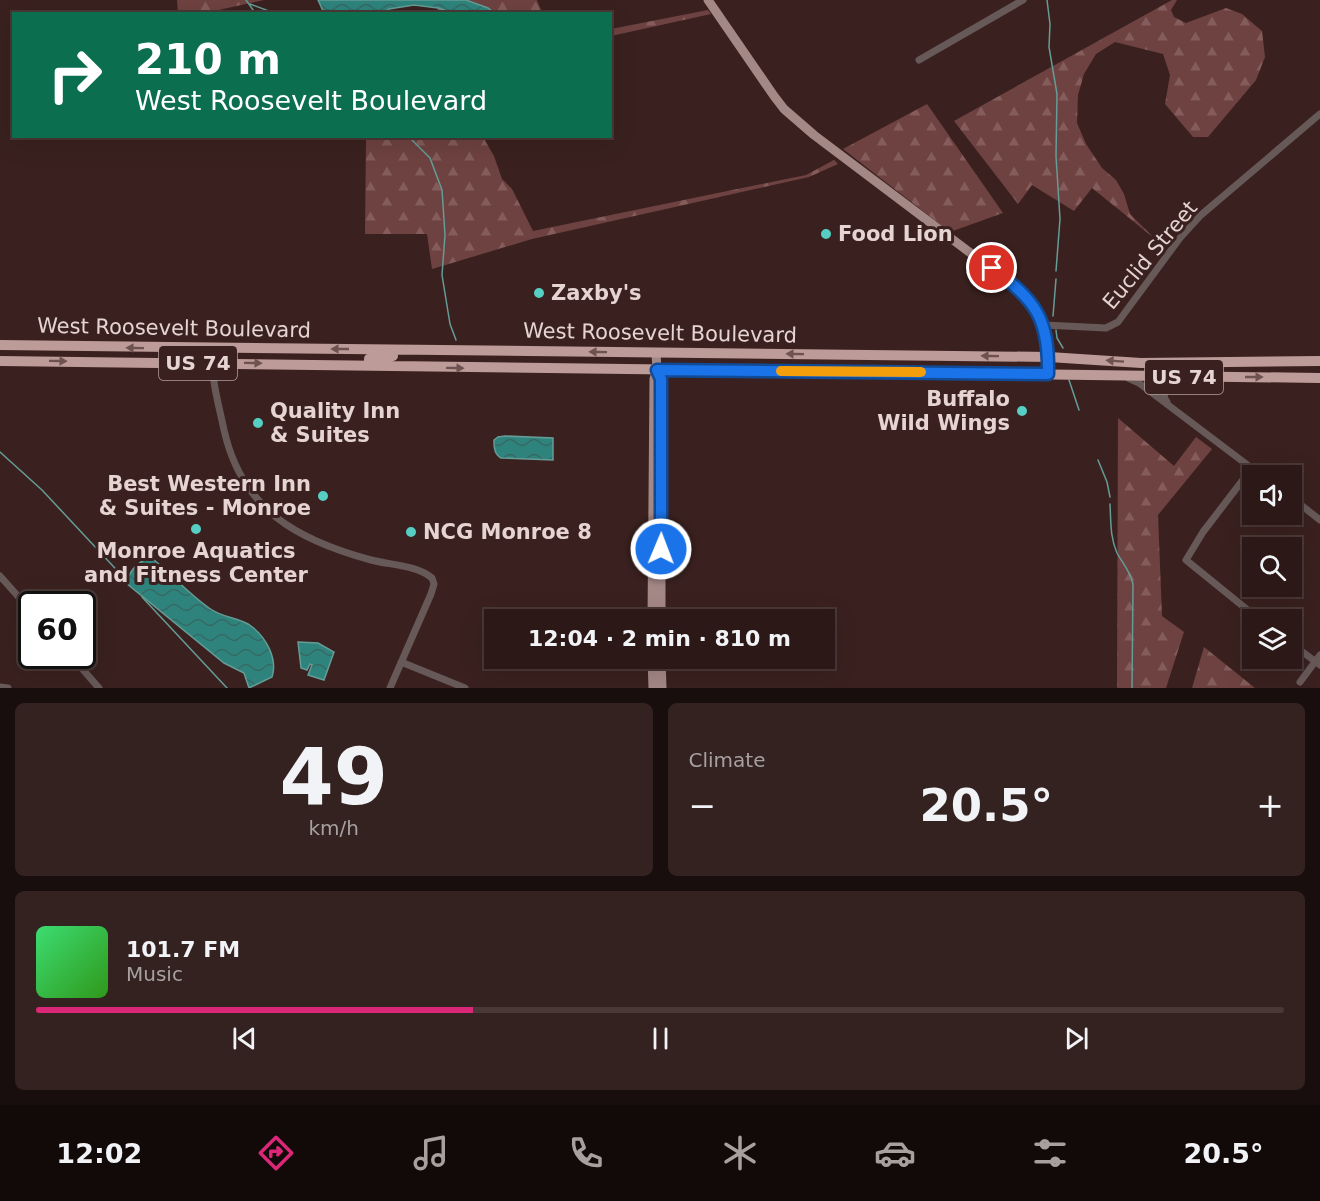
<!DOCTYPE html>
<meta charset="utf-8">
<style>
:root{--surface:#2c1917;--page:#342220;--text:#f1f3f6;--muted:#a6a0a1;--line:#483836;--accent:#db2777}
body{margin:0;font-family:"DejaVu Sans",sans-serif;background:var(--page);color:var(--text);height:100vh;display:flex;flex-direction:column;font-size:22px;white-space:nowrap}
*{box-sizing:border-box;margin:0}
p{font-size:20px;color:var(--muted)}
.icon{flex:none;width:33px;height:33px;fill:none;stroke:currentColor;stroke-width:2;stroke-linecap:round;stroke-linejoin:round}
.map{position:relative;height:688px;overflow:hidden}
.drawer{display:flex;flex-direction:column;gap:15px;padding:15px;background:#180e0d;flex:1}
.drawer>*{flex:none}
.hud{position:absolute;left:12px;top:12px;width:600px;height:126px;border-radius:0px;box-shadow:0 6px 24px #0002,0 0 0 2px var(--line);background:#0b6e4f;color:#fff;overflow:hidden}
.fabs{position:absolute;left:1242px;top:465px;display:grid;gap:12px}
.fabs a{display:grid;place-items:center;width:60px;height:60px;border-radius:0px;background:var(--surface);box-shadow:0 6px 24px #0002,0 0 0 2px var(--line);font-size:30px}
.speed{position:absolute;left:18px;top:591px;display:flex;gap:12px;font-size:30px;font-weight:700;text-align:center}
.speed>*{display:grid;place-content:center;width:78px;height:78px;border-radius:50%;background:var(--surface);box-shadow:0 6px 24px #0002,0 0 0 2px var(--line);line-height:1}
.speed .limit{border:3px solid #111;border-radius:9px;background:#fff;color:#111}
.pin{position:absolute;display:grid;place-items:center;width:51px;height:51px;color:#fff;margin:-26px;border:3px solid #fff;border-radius:50%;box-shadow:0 2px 6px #0007}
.me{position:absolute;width:66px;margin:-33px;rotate:1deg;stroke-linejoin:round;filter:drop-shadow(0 0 4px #0008)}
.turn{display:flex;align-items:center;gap:21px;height:126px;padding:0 24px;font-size:27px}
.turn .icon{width:78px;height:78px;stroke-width:2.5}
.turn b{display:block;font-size:42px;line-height:51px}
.big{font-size:45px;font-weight:700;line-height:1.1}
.drawer .widget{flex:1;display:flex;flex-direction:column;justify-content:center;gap:9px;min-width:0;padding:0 21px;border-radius:9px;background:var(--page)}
.drawer .dial{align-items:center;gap:0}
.dial b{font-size:78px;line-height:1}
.song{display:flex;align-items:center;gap:18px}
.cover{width:72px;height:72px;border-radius:9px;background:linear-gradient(135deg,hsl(140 70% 55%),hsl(110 70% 35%))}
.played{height:6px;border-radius:3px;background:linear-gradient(90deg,var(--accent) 35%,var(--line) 35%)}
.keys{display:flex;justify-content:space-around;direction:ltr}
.heat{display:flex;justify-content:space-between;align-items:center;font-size:33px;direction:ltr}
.drawer .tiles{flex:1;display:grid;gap:15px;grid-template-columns:1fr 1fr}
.widget:last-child{grid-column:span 2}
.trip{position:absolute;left:484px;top:609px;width:351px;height:60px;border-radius:0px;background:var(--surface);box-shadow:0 6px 24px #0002,0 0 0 2px var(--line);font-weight:700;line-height:60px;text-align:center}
.tab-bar{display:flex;height:96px;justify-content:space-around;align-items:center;background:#120a09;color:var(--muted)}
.tab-bar .icon{width:42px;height:42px}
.tab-bar .current{color:var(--accent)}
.tab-bar b{font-size:27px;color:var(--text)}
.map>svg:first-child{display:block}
</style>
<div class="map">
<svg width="1320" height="688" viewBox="0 0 1320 688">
<defs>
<pattern id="forest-firs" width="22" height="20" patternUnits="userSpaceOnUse" patternTransform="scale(1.5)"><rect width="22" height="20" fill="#6e4240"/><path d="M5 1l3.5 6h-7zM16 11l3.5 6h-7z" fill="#835c5b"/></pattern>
<pattern id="water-waves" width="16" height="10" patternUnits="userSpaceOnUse" patternTransform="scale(1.5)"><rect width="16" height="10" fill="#2e847d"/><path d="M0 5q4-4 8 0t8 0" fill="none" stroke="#376964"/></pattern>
</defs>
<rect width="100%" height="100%" fill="#3a211f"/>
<path fill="url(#forest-firs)" d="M 177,0 L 264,0 L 205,13 L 161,13 L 178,13 Z
M 433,0 L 537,0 L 542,13 L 435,13 L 439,12 Z
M 1172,0 L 1177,0 L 1171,10 L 1174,17 L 1186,23 L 1226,8 L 1242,14 L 1262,31 L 1265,57 L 1256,80 L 1208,137 L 1193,137 L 1165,104 L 1170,75 L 1163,54 L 1115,42 L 1096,54 L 1084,74 L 1078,95 L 1077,123 L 1086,144 L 1102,168 L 1116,180 L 1124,194 L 1130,214 L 1154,238 L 1092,188 L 1074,211 L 1032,185 L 1018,204 L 954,121 Z
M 708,10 L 711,14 L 611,36 L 611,29 Z
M 927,104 L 1003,213 L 950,232 L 843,149 Z
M 366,137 L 483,137 L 494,156 L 502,179 L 512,189 L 533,231 L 806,175 L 834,160 L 838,164 L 809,177 L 532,239 L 432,269 L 427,234 L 365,234 Z
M 1118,418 L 1174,466 L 1196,437 L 1212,449 L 1158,515 L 1162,616 L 1184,632 L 1166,688 L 1117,688 Z
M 1204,647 L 1255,688 L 1192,688 Z"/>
<path fill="url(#water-waves)" stroke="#659c96" stroke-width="1.5" d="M 318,0 L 466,0 L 488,8 L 494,13 L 453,13 L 438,8 L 414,5 L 389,9 L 383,13 L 324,13 Z
M 505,436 L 553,438 L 553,460 L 501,458 C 494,454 494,447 494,440 L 498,437 Z
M 146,559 L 153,559 C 172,575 189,594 209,608 C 222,618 241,618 251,626 C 266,637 278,659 272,677 L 249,688 L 244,673 L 224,663 L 126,583 C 130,571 135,565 146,559 Z
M 298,642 L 318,643 L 334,652 L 324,680 L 308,675 L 312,665 L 310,664 L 307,670 L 301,668 Z"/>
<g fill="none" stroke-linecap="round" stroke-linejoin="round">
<path stroke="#659c96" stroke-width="1.5" d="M 246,0 L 256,14
M 1047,0 L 1050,24 L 1049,47 L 1057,94 L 1056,156 L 1060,219 L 1056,271
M 250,4 L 277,14
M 408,136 L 430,158 L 442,190 L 445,235 L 442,275 L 450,324 L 456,340
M 1053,316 L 1056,279
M 1056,330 L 1057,338 L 1063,348
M 1069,380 L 1079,410
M 0,452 L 42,490 L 126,580
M 1098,460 L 1107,482 L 1110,497
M 1110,504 C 1111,522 1110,537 1117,553 C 1123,564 1130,571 1133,584 L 1132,688
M 142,597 L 227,688"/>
<path stroke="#665958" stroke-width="7" d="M 919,60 L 1023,0
M 1044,325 L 1106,328 L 1118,322 L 1180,238 L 1201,215 L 1320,114
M 214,349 C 209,374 219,405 224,430 C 242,510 297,540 371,560 C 390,565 417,565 432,578 L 434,584 L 431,594 L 390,688
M 1128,378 L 1139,383 L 1262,476
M 1167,402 C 1160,392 1166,384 1174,377
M 1252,468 L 1203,532 L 1186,560 L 1260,620
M 1292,498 L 1320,520
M 0,576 L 32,612
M 1292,644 L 1320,665
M 71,656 L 99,688
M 401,662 L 465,688
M 1300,682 L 1320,655
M 0,687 L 8,688"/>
<path stroke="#a48886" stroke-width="9" d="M 708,0 L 774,96 L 784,109 L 814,135 L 1005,279 C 1014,287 1026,295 1034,305 C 1048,324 1049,351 1048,374
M 657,370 L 661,379 L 661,620
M 652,620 L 654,379 L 657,370 L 656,353
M 652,658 L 653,688
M 661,658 L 662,688"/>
<path stroke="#bc9b98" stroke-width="10" d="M 0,345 L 1049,357 L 1141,363 L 1320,361
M 0,361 L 1320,378
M 369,365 L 369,359 L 393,356"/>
</g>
<defs><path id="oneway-solid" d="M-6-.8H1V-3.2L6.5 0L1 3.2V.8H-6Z" transform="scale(1.5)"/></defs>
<g fill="#6e524f">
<use href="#oneway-solid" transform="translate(135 348) rotate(-179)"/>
<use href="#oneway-solid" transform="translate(340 349) rotate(180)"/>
<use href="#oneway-solid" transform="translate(598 352) rotate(-179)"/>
<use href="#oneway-solid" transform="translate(795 354) rotate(-179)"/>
<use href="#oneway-solid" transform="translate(990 356) rotate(-179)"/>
<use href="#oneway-solid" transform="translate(58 361) rotate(1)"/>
<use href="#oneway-solid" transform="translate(1115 361) rotate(-176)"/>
<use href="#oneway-solid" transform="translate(253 363) rotate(1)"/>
<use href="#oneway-solid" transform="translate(455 368) rotate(1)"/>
<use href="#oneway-solid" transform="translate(1254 377)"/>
</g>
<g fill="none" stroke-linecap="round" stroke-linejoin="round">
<g stroke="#114b97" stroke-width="15">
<path id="route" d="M 661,549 L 661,379 L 657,370 L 1048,374 C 1049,318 1036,301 992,268"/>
</g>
<use href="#route" stroke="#1a73e8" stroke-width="10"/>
<path stroke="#f59e0b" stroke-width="10" d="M 781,371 L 921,372"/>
</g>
<g fill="#56cec4" stroke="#3a211f" stroke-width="2">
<circle cx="826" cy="234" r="6"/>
<circle cx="539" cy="293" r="6"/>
<circle cx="1022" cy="411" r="6"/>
<circle cx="258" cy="423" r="6"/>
<circle cx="323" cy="496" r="6"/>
<circle cx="196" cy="529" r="6"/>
<circle cx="411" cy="532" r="6"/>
</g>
<g text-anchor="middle" stroke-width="6" stroke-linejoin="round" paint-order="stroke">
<g fill="#3a211f" stroke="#b29e9c" stroke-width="1.5">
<rect x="159" y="346" width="78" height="34" rx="4.5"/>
<rect x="1145" y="360" width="78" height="34" rx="4.5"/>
</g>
<g font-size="20" font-weight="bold" fill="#e5d4d2">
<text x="198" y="370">US 74</text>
<text x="1184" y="384">US 74</text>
</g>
<g font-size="21" font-weight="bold" fill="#e5d4d2" stroke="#3a211f" text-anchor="start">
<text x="838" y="241">Food Lion</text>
<text x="551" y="300">Zaxby's</text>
<text x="1010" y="406" text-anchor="end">Buffalo<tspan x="1010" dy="24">Wild Wings</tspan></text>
<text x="270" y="418">Quality Inn<tspan x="270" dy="24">&amp; Suites</tspan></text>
<text x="311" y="491" text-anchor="end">Best Western Inn<tspan x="311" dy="24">&amp; Suites - Monroe</tspan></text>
<text x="423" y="539">NCG Monroe 8</text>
<text x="196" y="558" text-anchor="middle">Monroe Aquatics<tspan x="196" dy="24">and Fitness Center</tspan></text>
</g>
<g font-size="21" fill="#e5d4d2" stroke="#3a211f">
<text transform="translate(1150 255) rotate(-50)" y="7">Euclid Street</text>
<text transform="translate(174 328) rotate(1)" y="7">West Roosevelt Boulevard</text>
<text transform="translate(660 333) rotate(1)" y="7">West Roosevelt Boulevard</text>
</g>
</g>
</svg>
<div class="fabs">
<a><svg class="icon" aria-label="sound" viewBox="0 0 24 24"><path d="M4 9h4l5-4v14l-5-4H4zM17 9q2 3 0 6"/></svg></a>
<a><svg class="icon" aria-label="search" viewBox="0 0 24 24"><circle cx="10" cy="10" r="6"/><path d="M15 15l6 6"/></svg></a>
<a><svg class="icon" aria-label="layers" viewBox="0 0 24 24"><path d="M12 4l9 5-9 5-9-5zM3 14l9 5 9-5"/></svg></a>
</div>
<div class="speed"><div class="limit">60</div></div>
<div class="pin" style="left:992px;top:268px;background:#d93025"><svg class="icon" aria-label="arrive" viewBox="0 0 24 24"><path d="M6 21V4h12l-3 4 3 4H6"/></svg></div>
<svg class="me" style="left:661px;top:549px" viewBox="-20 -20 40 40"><circle r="17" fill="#1a73e8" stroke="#fff" stroke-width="3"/><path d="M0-11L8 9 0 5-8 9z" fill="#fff"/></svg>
<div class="trip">12:04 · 2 min · 810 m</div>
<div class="hud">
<div class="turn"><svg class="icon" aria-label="right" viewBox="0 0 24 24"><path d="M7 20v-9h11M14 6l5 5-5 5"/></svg><div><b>210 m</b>West Roosevelt Boulevard</div></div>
</div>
</div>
<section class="drawer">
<div class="tiles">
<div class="widget dial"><b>49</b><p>km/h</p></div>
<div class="widget"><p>Climate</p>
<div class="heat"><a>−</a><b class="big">20.5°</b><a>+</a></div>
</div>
<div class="widget">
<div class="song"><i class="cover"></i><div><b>101.7 FM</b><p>Music</p></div></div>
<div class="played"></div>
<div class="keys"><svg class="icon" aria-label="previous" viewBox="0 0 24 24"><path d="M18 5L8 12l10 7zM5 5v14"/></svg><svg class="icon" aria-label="pause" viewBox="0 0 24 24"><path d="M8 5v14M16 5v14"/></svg><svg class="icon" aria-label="next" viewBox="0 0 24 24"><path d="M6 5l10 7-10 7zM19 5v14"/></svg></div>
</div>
</div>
</section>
<nav class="tab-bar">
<b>12:02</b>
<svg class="icon current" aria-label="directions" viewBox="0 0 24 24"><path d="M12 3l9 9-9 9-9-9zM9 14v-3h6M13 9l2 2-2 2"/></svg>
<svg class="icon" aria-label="music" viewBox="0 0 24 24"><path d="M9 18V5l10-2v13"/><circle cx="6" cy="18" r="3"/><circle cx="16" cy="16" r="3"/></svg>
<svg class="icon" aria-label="phone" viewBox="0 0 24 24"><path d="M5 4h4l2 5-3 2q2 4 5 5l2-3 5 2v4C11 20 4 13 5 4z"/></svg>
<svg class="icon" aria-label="climate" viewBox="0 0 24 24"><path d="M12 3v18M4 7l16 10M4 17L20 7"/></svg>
<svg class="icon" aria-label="car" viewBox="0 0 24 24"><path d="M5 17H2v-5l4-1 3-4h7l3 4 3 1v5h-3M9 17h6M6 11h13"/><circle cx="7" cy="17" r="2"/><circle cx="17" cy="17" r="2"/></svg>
<svg class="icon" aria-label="filters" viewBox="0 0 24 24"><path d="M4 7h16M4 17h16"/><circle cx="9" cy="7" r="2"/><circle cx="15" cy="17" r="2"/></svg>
<b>20.5°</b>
</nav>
